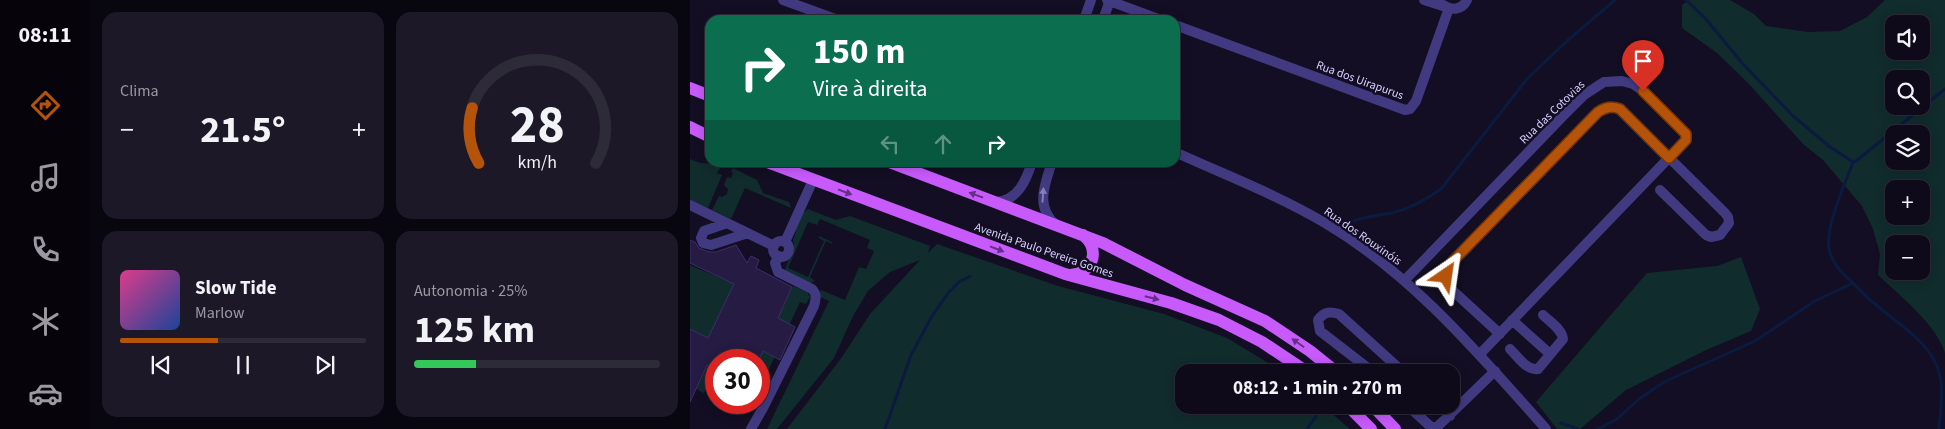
<!DOCTYPE html>
<html lang="pt">
<meta charset="utf-8">
<style>
:root{--surface:#0e0a1a;--page:#1c1827;--text:#f1f3f6;--muted:#9b9aa2;--line:#2e2b39;--accent:#b45309}
body{margin:0;font-family:"Source Sans 3",sans-serif;background:var(--page);color:var(--text);height:100vh;display:flex;flex-direction:column;font-size:19px;white-space:nowrap}
*{box-sizing:border-box;margin:0}
p{font-size:16px;color:var(--muted)}
.icon{flex:none;width:28px;height:28px;fill:none;stroke:currentColor;stroke-width:2;stroke-linecap:round;stroke-linejoin:round}
.map{position:relative;flex:1;overflow:hidden}
.panel{display:flex;flex-direction:column;gap:12px;padding:12px;background:#08060e;width:600px}
.panel>*{flex:none}
.hud{position:absolute;left:15px;top:15px;width:475px;height:152px;border-radius:15px;box-shadow:0 2px 12px #0003,0 0 0 1px var(--line);background:#0b6e4f;color:#fff;overflow:hidden}
.fabs{position:absolute;left:1195px;top:15px;display:grid;gap:10px}
.fabs a{display:grid;place-items:center;width:45px;height:45px;border-radius:10px;background:var(--surface);box-shadow:0 2px 12px #0003,0 0 0 1px var(--line);font-size:25px}
.speed{position:absolute;left:15px;top:349px;display:flex;gap:10px;font-size:25px;font-weight:700;text-align:center}
.speed>*{display:grid;place-content:center;width:65px;height:65px;border-radius:50%;background:var(--surface);box-shadow:0 2px 12px #0003,0 0 0 1px var(--line);line-height:1}
.speed .limit{border:8px solid #d22;background:#fff;color:#111}
.pin{position:absolute;display:grid;place-items:center;width:42px;height:42px;color:#fff;margin:-51px -21px;border-radius:50% 50% 50% 0;rotate:-45deg;box-shadow:0 0 5px #0007}
.pin .icon{rotate:45deg}
.me{position:absolute;width:55px;margin:-28px;rotate:32deg;stroke-linejoin:round;filter:drop-shadow(0 0 4px #0008)}
.turn{display:flex;align-items:center;gap:18px;height:105px;padding:0 25px;font-size:22px}
.turn .icon{width:65px;height:65px;stroke-width:2.5}
.turn b{display:block;font-size:35px;line-height:42px}
.lanes{display:flex;align-items:center;height:48px;padding:0 25px;background:#0003;justify-content:center;gap:25px;direction:ltr}
.lanes .off{opacity:.35}
.big{font-size:38px;font-weight:700;line-height:1.1}
.panel .card{flex:1;display:flex;flex-direction:column;justify-content:center;gap:8px;min-width:0;padding:0 18px;border-radius:15px;background:var(--page)}
.panel .dial{align-items:center;gap:0}
.dial svg{height:130px;overflow:visible;fill:none;stroke:var(--line);stroke-width:7;stroke-linecap:round;text-anchor:middle}
.dial text{fill:var(--text);stroke:none}
.song{display:flex;align-items:center;gap:15px}
.cover{width:60px;height:60px;border-radius:8px;background:linear-gradient(135deg,hsl(330 70% 55%),hsl(220 70% 35%))}
.played{height:5px;border-radius:2px;background:linear-gradient(90deg,var(--accent) 40%,var(--line) 40%)}
.keys{display:flex;justify-content:space-around;direction:ltr}
.heat{display:flex;justify-content:space-between;align-items:center;font-size:28px;direction:ltr}
.charge{height:8px;border-radius:4px;background:linear-gradient(90deg,#34c759 25%,var(--line) 0)}
.panel .tiles{flex:1;display:grid;gap:12px;grid-template-columns:repeat(2,1fr)}
.trip{position:absolute;left:485px;top:364px;width:285px;height:50px;border-radius:15px;background:var(--surface);box-shadow:0 2px 12px #0003,0 0 0 1px var(--line);font-weight:700;line-height:50px;text-align:center}
main{display:flex;flex:1;min-height:0}
.tab-bar{display:flex;flex-direction:column;width:90px;justify-content:space-around;align-items:center;background:#06040a;color:var(--muted)}
.tab-bar .icon{width:35px;height:35px}
.tab-bar .on{color:var(--accent)}
.tab-bar b{font-size:22px;color:var(--text)}
.map>svg:first-child{display:block}
</style>
<main>
<nav class="tab-bar">
<b>08:11</b>
<svg class="icon on" aria-label="directions" viewBox="0 0 24 24"><path d="M12 3l9 9-9 9-9-9zM9 14v-3h6M13 9l2 2-2 2"/></svg>
<svg class="icon" aria-label="music" viewBox="0 0 24 24"><path d="M9 18V5l10-2v13"/><circle cx="6" cy="18" r="3"/><circle cx="16" cy="16" r="3"/></svg>
<svg class="icon" aria-label="phone" viewBox="0 0 24 24"><path d="M5 4h4l2 5-3 2q2 4 5 5l2-3 5 2v4C11 20 4 13 5 4z"/></svg>
<svg class="icon" aria-label="climate" viewBox="0 0 24 24"><path d="M12 3v18M4 7l16 10M4 17L20 7"/></svg>
<svg class="icon" aria-label="car" viewBox="0 0 24 24"><path d="M5 17H2v-5l4-1 3-4h7l3 4 3 1v5h-3M9 17h6M6 11h13"/><circle cx="7" cy="17" r="2"/><circle cx="17" cy="17" r="2"/></svg>
</nav>
<section class="panel">
<div class="tiles">
<div class="card"><p>Clima</p>
<div class="heat"><a>−</a><b class="big">21.5°</b><a>+</a></div>
</div>
<div class="card dial"><svg viewBox="0 0 100 80">
<path d="M14 69A42 42 0 1 1 86 69"/>
<path d="M14 69A42 42 0 0 1 10 35" stroke="#b45309"/>
<text x="50" y="56" font-size="32" font-weight="700">28</text>
<text x="50" y="72" font-size="11">km/h</text>
</svg></div>
<div class="card">
<div class="song"><i class="cover"></i><div><b>Slow Tide</b><p>Marlow</p></div></div>
<div class="played"></div>
<div class="keys"><svg class="icon" aria-label="previous" viewBox="0 0 24 24"><path d="M18 5L8 12l10 7zM5 5v14"/></svg><svg class="icon" aria-label="pause" viewBox="0 0 24 24"><path d="M8 5v14M16 5v14"/></svg><svg class="icon" aria-label="next" viewBox="0 0 24 24"><path d="M6 5l10 7-10 7zM19 5v14"/></svg></div>
</div>
<div class="card"><p>Autonomia · 25%</p><b class="big">125 km</b><div class="charge"></div></div>
</div>
</section>
<div class="map">
<svg width="1255" height="429" viewBox="0 0 1255 429">
<rect width="100%" height="100%" fill="#130e23"/>
<path fill="#112c2d" fill-rule="evenodd" d="M 999,0 L 1040,0 L 1064,14 L 1076,26 L 1118,32 L 1150,31 L 1177,17 L 1195,0 L 1255,0 L 1255,353 C 1246,324 1210,296 1188,275 L 1190,254 L 1183,229 L 1172,206 L 1133,160 L 1113,144 L 1058,83 L 1027,53 L 992,28 L 992,5 ZM 1204,24 L 1231,24 L 1231,51 L 1204,51 ZM 1204,79 L 1231,79 L 1231,106 L 1204,106 ZM 1204,134 L 1231,134 L 1231,161 L 1204,161 ZM 1204,189 L 1231,189 L 1231,216 L 1204,216 ZM 1204,244 L 1231,244 L 1231,271 L 1204,271 Z
M 0,159 L 10,163 L 33,164 L 27,173 L 32,175 L 18,208 L 0,200 Z
M 43,168 L 67,180 L 73,193 L 99,202 L 101,208 L 55,188 L 41,219 L 22,210 L 29,196 L 32,197 L 37,194 L 38,189 L 34,185 L 37,177 L 41,178 L 43,173 L 41,172 Z
M 118,209 L 146,220 L 160,216 L 240,246 L 238,253 L 247,244 L 368,286 L 474,314 L 537,338 L 593,372 L 494,372 L 494,405 L 632,405 L 660,429 L 97,429 L 152,357 L 180,314 L 230,260 L 200,272 L 178,291 L 163,316 L 144,358 L 87,429 L 77,429 L 139,301 L 130,297 L 130,292 L 131,290 L 155,300 L 169,267 L 176,269 L 184,251 L 177,248 L 180,240 L 130,219 L 127,225 L 118,222 L 98,268 L 118,277 L 134,241 L 129,238 L 129,236 L 142,242 L 142,244 L 136,241 L 120,277 L 125,281 L 120,283 L 95,270 L 104,244 L 103,240 C 108,229 106,216 118,209 Z
M 1051,257 L 1070,309 L 1061,331 L 1016,350 L 936,390 L 890,429 L 867,429 L 846,402 L 957,273 L 1027,266 Z
M 0,265 L 44,284 L 18,338 L 0,329 Z
M 103,286 L 117,292 L 120,297 L 116,304 L 110,302 L 97,330 L 85,325 Z
M 76,344 L 88,350 L 69,390 L 69,360 Z
M 17,365 L 26,369 L 26,380 L 21,377 L 14,393 L 6,389 Z"/>
<g fill="none" stroke-linecap="round" stroke-linejoin="round">
<path stroke="#0b1b40" stroke-width="3" d="M 996,0 L 1015,18 L 1053,64 L 1102,115 L 1140,147 L 1163,162
M 660,222 C 674,217 687,215 702,213 C 719,209 737,199 751,189 L 837,79 L 878,40 L 925,0
M 871,423 L 888,429
M 195,429 L 221,355 L 242,316 L 259,292 L 269,282 L 280,276
M 617,429 L 626,416
M 908,429 L 927,419 L 949,399 L 974,382 L 1065,341 L 1125,301 L 1163,283
M 1249,429 C 1250,412 1254,393 1250,376 C 1244,344 1208,324 1185,304 C 1177,298 1170,290 1163,283 C 1153,274 1142,264 1139,249 C 1135,227 1155,184 1163,162 L 1166,161 L 1255,89"/>
</g>
<path fill="#251b43" stroke="#3e2d6f" d="M 0,240 L 5,242 L 9,248 L 19,252 L 26,252 L 46,245 L 57,263 L 61,256 L 69,260 L 66,268 L 102,287 L 88,318 L 105,327 L 90,360 L 73,351 L 69,360 L 26,360 L 26,369 L 17,365 L 0,402 L 0,329 L 18,338 L 44,284 L 0,263 Z"/>
<g fill="none" stroke-linecap="round" stroke-linejoin="round">
<path stroke="#413a81" stroke-width="10" d="M 93,0 L 148,20
M 417,0 L 471,20
M 753,5 C 762,11 772,10 777,0
M 394,20 L 401,0
M 413,20 L 420,0
M 485,25 L 715,110 L 720,109 L 726,101 L 759,8 L 734,0
M 485,152 C 535,175 588,195 635,223 C 723,275 789,354 856,429
M 362,162 C 355,184 345,206 365,224
M 306,202 C 328,200 336,181 342,162
M 0,205 L 84,246
M 37,223 L 14,231 L 11,238 L 13,243 L 21,245 L 58,233
M83 249a8 8 0 1 1 16 0a8 8 0 1 1-16 0Z
M 95,242 L 123,180
M 715,280 L 874,115 L 894,95 L 914,82 L 932,81 L 943,84 L 953,91 L 994,131 L 996,140 L 790,354
M 822,320 L 860,354
M 810,334 L 762,290 C 755,280 756,272 763,262 L 908,112 C 916,107 921,106 930,109 L 1035,213 L 1038,217 L 1039,223 L 1030,235 L 1021,237 L 1016,235 L 970,190
M 820,349 C 828,357 837,371 848,369 L 873,339 C 872,329 860,322 853,315
M 683,372 L 630,331 L 628,320 C 634,312 639,311 649,314 L 713,372
M 717,405 L 741,427 L 747,427 L 805,371
M 749,405 L 760,416
M 61,429 L 73,408 L 124,306 C 126,299 127,294 122,289 L 88,272 L 85,263 L 89,256"/>
<path stroke="#c85afc" stroke-width="12" d="M 0,88 L 20,96
M 0,127 L 20,137
M 77,162 L 375,274 L 481,303 L 529,320 L 572,342 L 617,372
M 199,162 L 413,243 L 495,285 L 575,321 L 620,351 L 646,372
M 380,275 C 403,274 411,249 393,235
M 657,405 L 681,429
M 682,405 L 705,429"/>
</g>
<defs><path id="oneway-solid" d="M-6-.8H1V-3.2L6.5 0L1 3.2V.8H-6Z" transform="scale(1.25)"/></defs>
<g fill="#643085">
<use href="#oneway-solid" transform="translate(155 192) rotate(21)"/>
<use href="#oneway-solid" transform="translate(286 195) rotate(-160)"/>
<use href="#oneway-solid" transform="translate(307 249) rotate(21)"/>
<use href="#oneway-solid" transform="translate(462 298) rotate(14)"/>
<use href="#oneway-solid" transform="translate(608 343) rotate(-145)"/>
</g>
<use fill="#857eb9" href="#oneway-solid" transform="translate(353 195) rotate(-86)"/>
<g fill="none" stroke-linecap="round" stroke-linejoin="round">
<g stroke="#753606" stroke-width="12">
<path id="route" d="M 756,276 L 758,270 L 762,262 L 908,112 C 916,107 921,106 930,109 L 979,158 L 996,140 L 996,134 L 953,91"/>
</g>
<use href="#route" stroke="#b45309" stroke-width="9"/>
</g>
<g text-anchor="middle" stroke-width="5" stroke-linejoin="round" paint-order="stroke">
<g font-size="12" fill="#d9d1fe" stroke="#130e23">
<text transform="translate(670 80) rotate(20)" y="4">Rua dos Uirapurus</text>
<text transform="translate(862 112) rotate(-44)" y="4">Rua das Cotovias</text>
<text transform="translate(673 236) rotate(35)" y="4">Rua dos Rouxinóis</text>
<text transform="translate(354 250) rotate(19)" y="4">Avenida Paulo Pereira Gomes</text>
</g>
</g>
</svg>
<div class="fabs">
<a><svg class="icon" aria-label="sound" viewBox="0 0 24 24"><path d="M4 9h4l5-4v14l-5-4H4zM17 9q2 3 0 6"/></svg></a>
<a><svg class="icon" aria-label="search" viewBox="0 0 24 24"><circle cx="10" cy="10" r="6"/><path d="M15 15l6 6"/></svg></a>
<a><svg class="icon" aria-label="layers" viewBox="0 0 24 24"><path d="M12 4l9 5-9 5-9-5zM3 14l9 5 9-5"/></svg></a>
<a>+</a>
<a>−</a>
</div>
<div class="speed"><div class="limit">30</div></div>
<div class="pin" style="left:953px;top:91px;background:#d93025"><svg class="icon" aria-label="arrive" viewBox="0 0 24 24"><path d="M6 21V4h12l-3 4 3 4H6"/></svg></div>
<svg class="me" style="left:756px;top:276px" viewBox="-20 -20 40 40"><path d="M0-17L14 15 0 8-14 15z" fill="#b45309" stroke="#fff" stroke-width="4"/></svg>
<div class="trip">08:12 · 1 min · 270 m</div>
<div class="hud">
<div class="turn"><svg class="icon" aria-label="right" viewBox="0 0 24 24"><path d="M7 20v-9h11M14 6l5 5-5 5"/></svg><div><b>150 m</b>Vire à direita</div></div>
<div class="lanes"><svg class="icon off" aria-label="left" viewBox="0 0 24 24"><path d="M17 20v-9H6M10 6l-5 5 5 5"/></svg><svg class="icon off" aria-label="ahead" viewBox="0 0 24 24"><path d="M12 20V5M6 11l6-6 6 6"/></svg><svg class="icon" aria-label="right" viewBox="0 0 24 24"><path d="M7 20v-9h11M14 6l5 5-5 5"/></svg></div>
</div>
</div>
</main>
